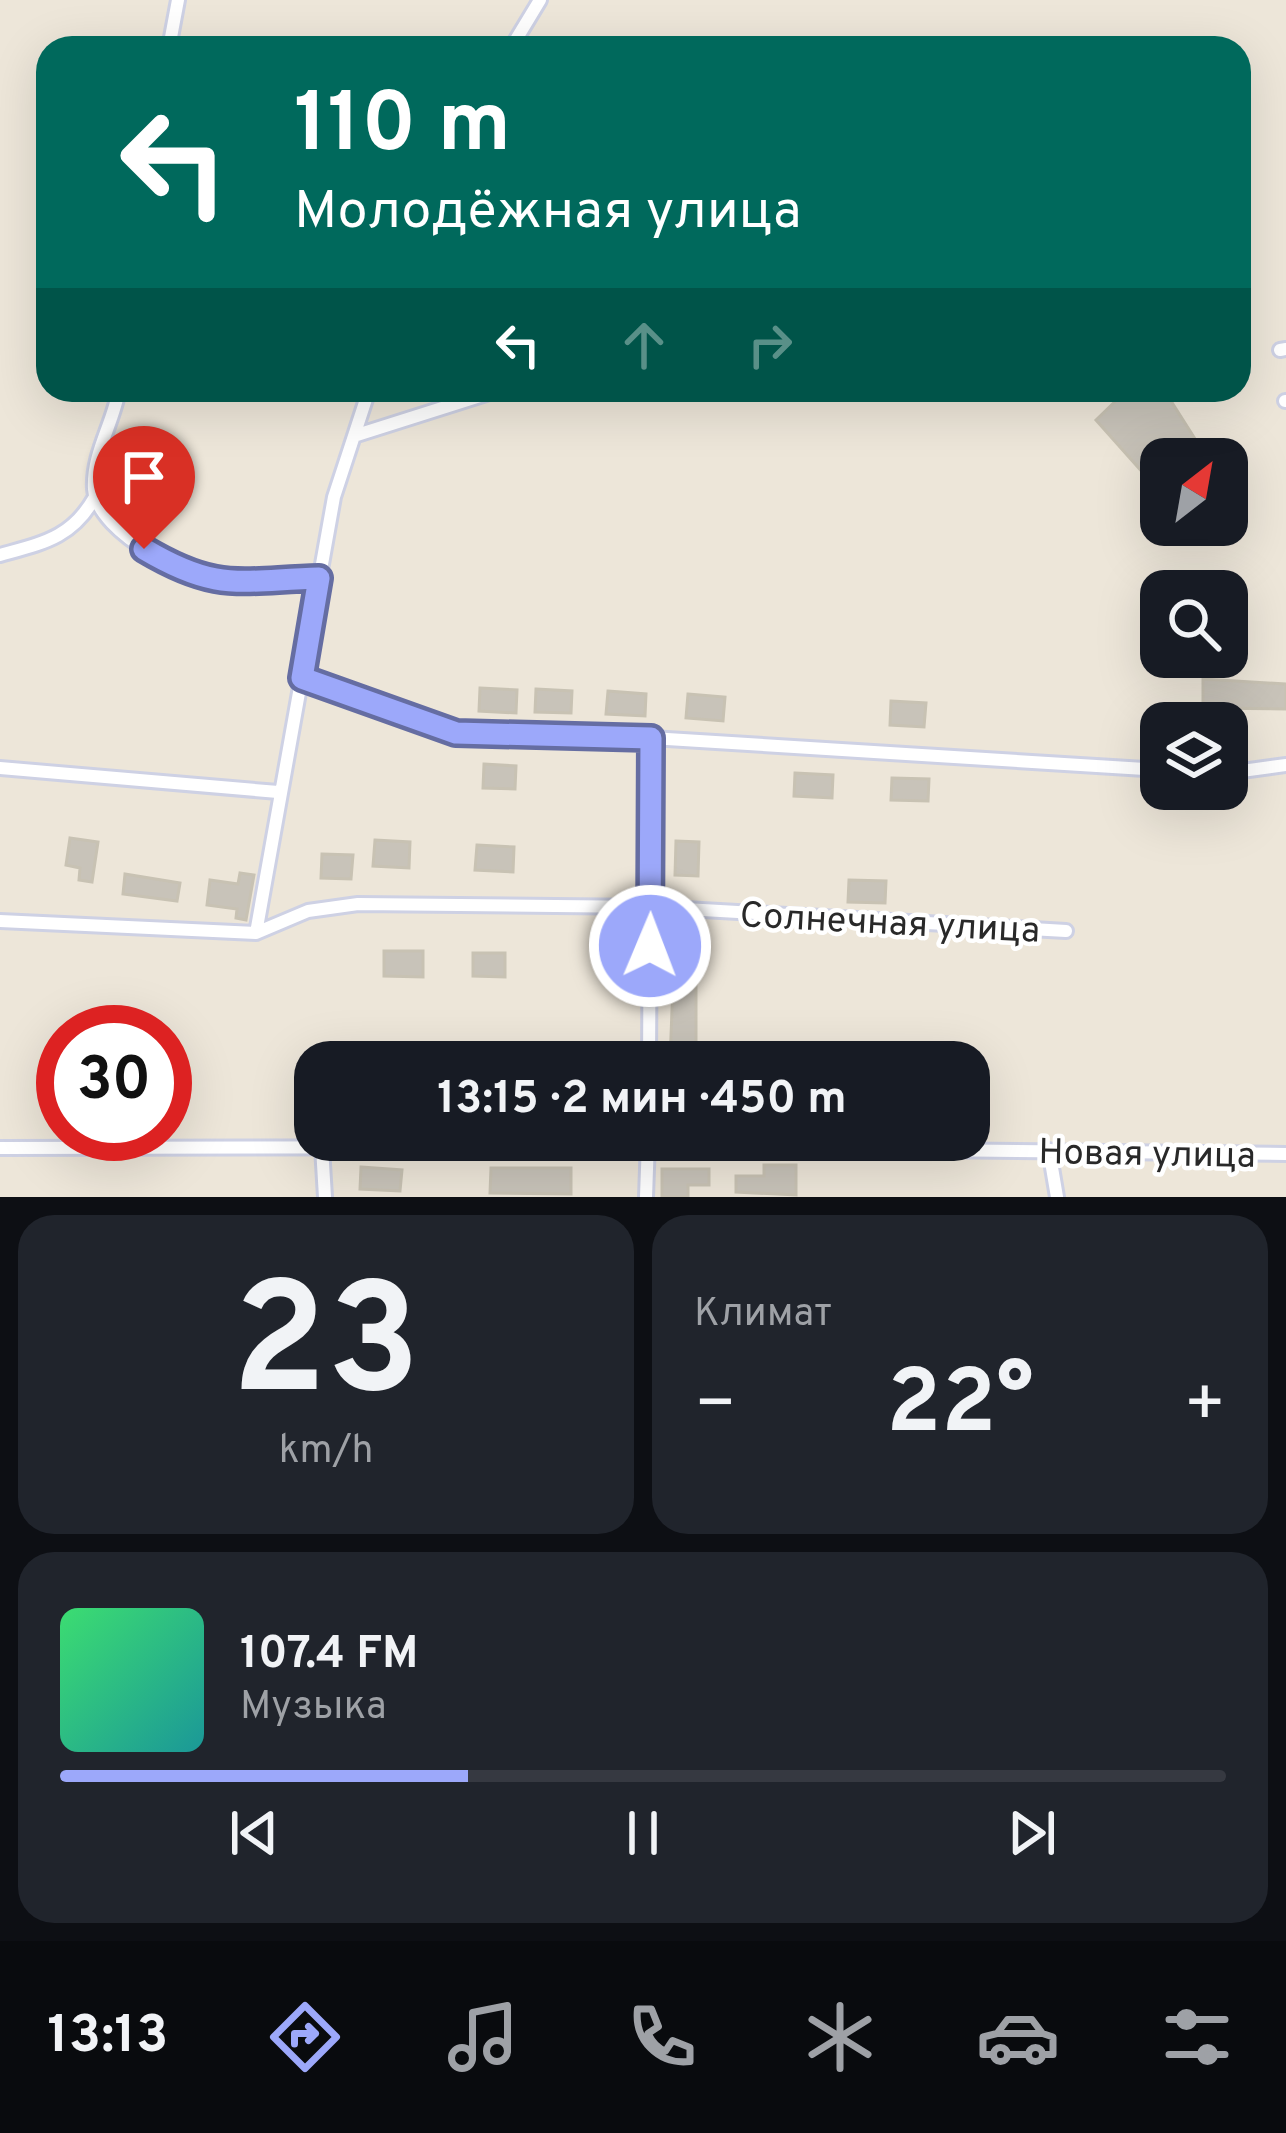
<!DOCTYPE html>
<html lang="ru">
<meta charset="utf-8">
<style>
:root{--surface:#171b24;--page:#20242c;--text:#f1f3f6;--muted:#9ea1a6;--line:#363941;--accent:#9ca8fa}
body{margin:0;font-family:Overpass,sans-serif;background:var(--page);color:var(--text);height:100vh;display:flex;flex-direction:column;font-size:45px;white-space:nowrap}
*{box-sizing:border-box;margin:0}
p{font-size:39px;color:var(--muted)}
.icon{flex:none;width:66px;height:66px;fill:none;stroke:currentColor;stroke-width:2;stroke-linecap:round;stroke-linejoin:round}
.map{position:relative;height:1197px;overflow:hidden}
.drawer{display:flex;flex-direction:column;gap:18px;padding:18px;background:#0d0f14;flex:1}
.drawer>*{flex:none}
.hud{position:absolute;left:36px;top:36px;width:1215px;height:366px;border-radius:36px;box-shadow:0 12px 48px #0002;background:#00695c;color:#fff;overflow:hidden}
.needle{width:78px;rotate:31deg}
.tools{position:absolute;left:1140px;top:438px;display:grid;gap:24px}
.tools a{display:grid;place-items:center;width:108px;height:108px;border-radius:24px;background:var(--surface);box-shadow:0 12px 48px #0002;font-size:60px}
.speed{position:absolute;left:36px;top:1005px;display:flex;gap:24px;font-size:60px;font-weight:700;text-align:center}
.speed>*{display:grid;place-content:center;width:156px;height:156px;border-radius:50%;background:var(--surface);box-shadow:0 12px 48px #0002;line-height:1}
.speed .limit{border:18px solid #d22;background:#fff;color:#111}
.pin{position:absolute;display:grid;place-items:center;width:102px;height:102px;color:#fff;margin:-123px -51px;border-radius:50% 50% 50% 0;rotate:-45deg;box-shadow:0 0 12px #0007}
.pin .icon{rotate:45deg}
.me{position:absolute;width:132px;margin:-66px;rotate:1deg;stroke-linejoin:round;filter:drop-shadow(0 0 9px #0008)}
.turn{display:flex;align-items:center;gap:42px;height:252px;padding:0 60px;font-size:54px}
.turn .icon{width:156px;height:156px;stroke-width:2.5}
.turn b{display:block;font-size:84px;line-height:102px}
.lanes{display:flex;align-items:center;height:114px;padding:0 60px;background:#0003;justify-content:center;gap:60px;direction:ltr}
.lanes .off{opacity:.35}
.big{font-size:90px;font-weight:700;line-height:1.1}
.drawer .card{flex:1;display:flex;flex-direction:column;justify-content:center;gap:18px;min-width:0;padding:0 42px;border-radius:36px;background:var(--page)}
.drawer .dial{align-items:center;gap:0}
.dial b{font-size:156px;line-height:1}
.song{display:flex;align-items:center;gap:36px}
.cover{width:144px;height:144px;border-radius:18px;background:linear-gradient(135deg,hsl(140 70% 55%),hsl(180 70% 35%))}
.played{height:12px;border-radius:6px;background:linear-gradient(90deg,var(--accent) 35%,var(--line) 35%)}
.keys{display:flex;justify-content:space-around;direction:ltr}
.heat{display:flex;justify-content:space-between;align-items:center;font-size:66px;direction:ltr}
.drawer .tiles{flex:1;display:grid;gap:18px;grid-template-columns:1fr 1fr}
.card:last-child{grid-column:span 2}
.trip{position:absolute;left:294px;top:1041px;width:696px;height:120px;border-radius:36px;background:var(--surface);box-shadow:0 12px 48px #0002;font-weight:700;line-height:120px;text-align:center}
.menu{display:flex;height:192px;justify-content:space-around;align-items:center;background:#090b0e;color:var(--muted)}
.menu .icon{width:84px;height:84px}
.menu .active{color:var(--accent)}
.menu b{font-size:54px;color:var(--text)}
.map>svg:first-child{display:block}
</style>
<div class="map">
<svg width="1286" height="1197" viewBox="0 0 1286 1197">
<rect width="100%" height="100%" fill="#ede6d9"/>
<path fill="#c8c3b9" stroke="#c8c2b3" stroke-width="3" d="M 1127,390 L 1164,390 L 1204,453 L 1195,459 L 1161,459 L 1161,493 L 1096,420 Z
M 1203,679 L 1286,684 L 1286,709 L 1203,708 Z
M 480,688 L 517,690 L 516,713 L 479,711 Z
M 536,689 L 572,691 L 571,713 L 535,712 Z
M 608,691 L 646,694 L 645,716 L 606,714 Z
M 688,694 L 725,697 L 723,721 L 686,718 Z
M 891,701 L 926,703 L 924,727 L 890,725 Z
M 484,764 L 516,766 L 515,789 L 483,788 Z
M 795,773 L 833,775 L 832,798 L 794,796 Z
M 892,778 L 929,779 L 928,801 L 891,800 Z
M 70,838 L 98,842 L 92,882 L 79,880 L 80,868 L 66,865 Z
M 375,840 L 410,842 L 409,868 L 373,866 Z
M 676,841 L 699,842 L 698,876 L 675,875 Z
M 477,845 L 514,847 L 513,872 L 475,870 Z
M 322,854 L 353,855 L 351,879 L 321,878 Z
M 240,873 L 254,875 L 246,920 L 236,918 L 237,909 L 207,905 L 210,880 L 238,884 Z
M 125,874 L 180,883 L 177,901 L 123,894 Z
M 849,880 L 886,881 L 885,903 L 848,902 Z
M 674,932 L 698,933 L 696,964 L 672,963 Z
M 384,951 L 423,951 L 423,977 L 384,976 Z
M 473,953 L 505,953 L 505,977 L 473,976 Z
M 673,984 L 696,985 L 696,1062 L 670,1062 Z
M 764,1165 L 796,1165 L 796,1195 L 736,1192 L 736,1176 L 764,1176 Z
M 361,1167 L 402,1170 L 400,1191 L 360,1189 Z
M 491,1168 L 571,1168 L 571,1194 L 490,1193 Z
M 662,1169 L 709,1169 L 709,1185 L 688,1185 L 688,1197 L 662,1197 Z"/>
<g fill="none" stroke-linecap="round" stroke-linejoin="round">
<g stroke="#ced1e4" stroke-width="18">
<path id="minor" d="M 169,48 L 178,0
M 511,48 L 540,0
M 1280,350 L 1286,349
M 119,390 C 113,424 92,454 94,489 C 98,535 194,581 235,585 C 262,587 291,579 319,578
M 1285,401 L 1286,401
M 357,435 L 499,390
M 0,555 C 43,543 72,538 95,497
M 301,678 L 456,733 L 651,738 L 1161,770
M 0,768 L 278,792
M 1227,773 L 1286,765
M 0,921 L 256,933 L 308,911 L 358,904 L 650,907 L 1066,931
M 256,933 L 334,497 L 369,390
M 649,1062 L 651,738
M 322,1147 L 325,1197
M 0,1148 L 648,1147 L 1286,1154
M 1049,1150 L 1057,1197
M 646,1197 L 648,1141"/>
</g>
<use href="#minor" stroke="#fff" stroke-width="12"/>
</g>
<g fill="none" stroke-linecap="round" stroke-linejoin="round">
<g stroke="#656da2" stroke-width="30">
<path id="route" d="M 144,549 C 218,593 240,580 319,578 L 302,678 L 456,733 L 651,738 L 650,946"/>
</g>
<use href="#route" stroke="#9ca8fa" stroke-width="21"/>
</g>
<g text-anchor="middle" stroke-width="9" stroke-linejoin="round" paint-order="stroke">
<g font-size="36" fill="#292929" stroke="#fff">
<text transform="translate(890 921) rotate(3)" y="13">Солнечная улица</text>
<text transform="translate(1147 1152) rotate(1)" y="13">Новая улица</text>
</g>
</g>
</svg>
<div class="tools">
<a><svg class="needle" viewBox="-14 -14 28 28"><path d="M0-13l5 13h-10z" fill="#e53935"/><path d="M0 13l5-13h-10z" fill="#9ea1a6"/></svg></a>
<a><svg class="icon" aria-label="search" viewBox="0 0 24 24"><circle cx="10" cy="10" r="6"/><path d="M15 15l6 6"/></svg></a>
<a><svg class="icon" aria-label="layers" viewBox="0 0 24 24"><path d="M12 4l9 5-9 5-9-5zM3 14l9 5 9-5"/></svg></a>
</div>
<div class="speed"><div class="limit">30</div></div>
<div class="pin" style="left:144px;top:549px;background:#d93025"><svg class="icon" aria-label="arrive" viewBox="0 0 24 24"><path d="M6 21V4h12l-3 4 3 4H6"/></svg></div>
<svg class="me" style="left:650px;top:946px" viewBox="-20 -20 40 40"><circle r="17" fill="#9ca8fa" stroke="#fff" stroke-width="3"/><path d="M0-11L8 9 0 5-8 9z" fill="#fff"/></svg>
<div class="trip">13:15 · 2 мин · 450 m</div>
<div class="hud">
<div class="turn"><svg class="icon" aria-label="left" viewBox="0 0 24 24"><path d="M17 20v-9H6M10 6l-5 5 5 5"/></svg><div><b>110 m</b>Молодёжная улица</div></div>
<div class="lanes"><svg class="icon" aria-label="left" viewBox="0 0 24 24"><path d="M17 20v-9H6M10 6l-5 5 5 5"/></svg><svg class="icon off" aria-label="ahead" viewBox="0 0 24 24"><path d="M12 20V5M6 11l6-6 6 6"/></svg><svg class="icon off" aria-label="right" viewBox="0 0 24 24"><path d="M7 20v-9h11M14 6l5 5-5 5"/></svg></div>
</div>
</div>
<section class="drawer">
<div class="tiles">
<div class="card dial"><b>23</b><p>km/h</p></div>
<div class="card"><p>Климат</p>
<div class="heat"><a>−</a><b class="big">22°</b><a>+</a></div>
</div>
<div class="card">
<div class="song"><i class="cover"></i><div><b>107.4 FM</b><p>Музыка</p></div></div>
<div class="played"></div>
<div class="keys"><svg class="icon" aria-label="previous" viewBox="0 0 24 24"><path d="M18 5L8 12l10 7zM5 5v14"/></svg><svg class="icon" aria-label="pause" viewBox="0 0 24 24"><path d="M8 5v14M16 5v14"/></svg><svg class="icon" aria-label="next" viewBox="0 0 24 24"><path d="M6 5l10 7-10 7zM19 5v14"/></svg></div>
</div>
</div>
</section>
<nav class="menu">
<b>13:13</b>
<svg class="icon active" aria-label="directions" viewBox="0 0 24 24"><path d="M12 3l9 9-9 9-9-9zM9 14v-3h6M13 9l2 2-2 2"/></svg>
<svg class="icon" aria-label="music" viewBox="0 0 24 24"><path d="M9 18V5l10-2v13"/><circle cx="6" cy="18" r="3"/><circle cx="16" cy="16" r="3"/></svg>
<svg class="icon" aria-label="phone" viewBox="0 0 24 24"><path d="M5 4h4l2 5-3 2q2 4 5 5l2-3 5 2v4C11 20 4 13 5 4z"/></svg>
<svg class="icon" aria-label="climate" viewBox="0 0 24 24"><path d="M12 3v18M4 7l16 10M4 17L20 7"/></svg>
<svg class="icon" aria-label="car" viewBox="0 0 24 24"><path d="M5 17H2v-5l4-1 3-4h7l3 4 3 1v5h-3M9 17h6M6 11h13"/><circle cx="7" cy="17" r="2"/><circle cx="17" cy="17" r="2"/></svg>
<svg class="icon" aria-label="filters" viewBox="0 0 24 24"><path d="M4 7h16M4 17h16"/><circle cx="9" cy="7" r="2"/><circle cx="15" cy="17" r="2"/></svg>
</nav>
